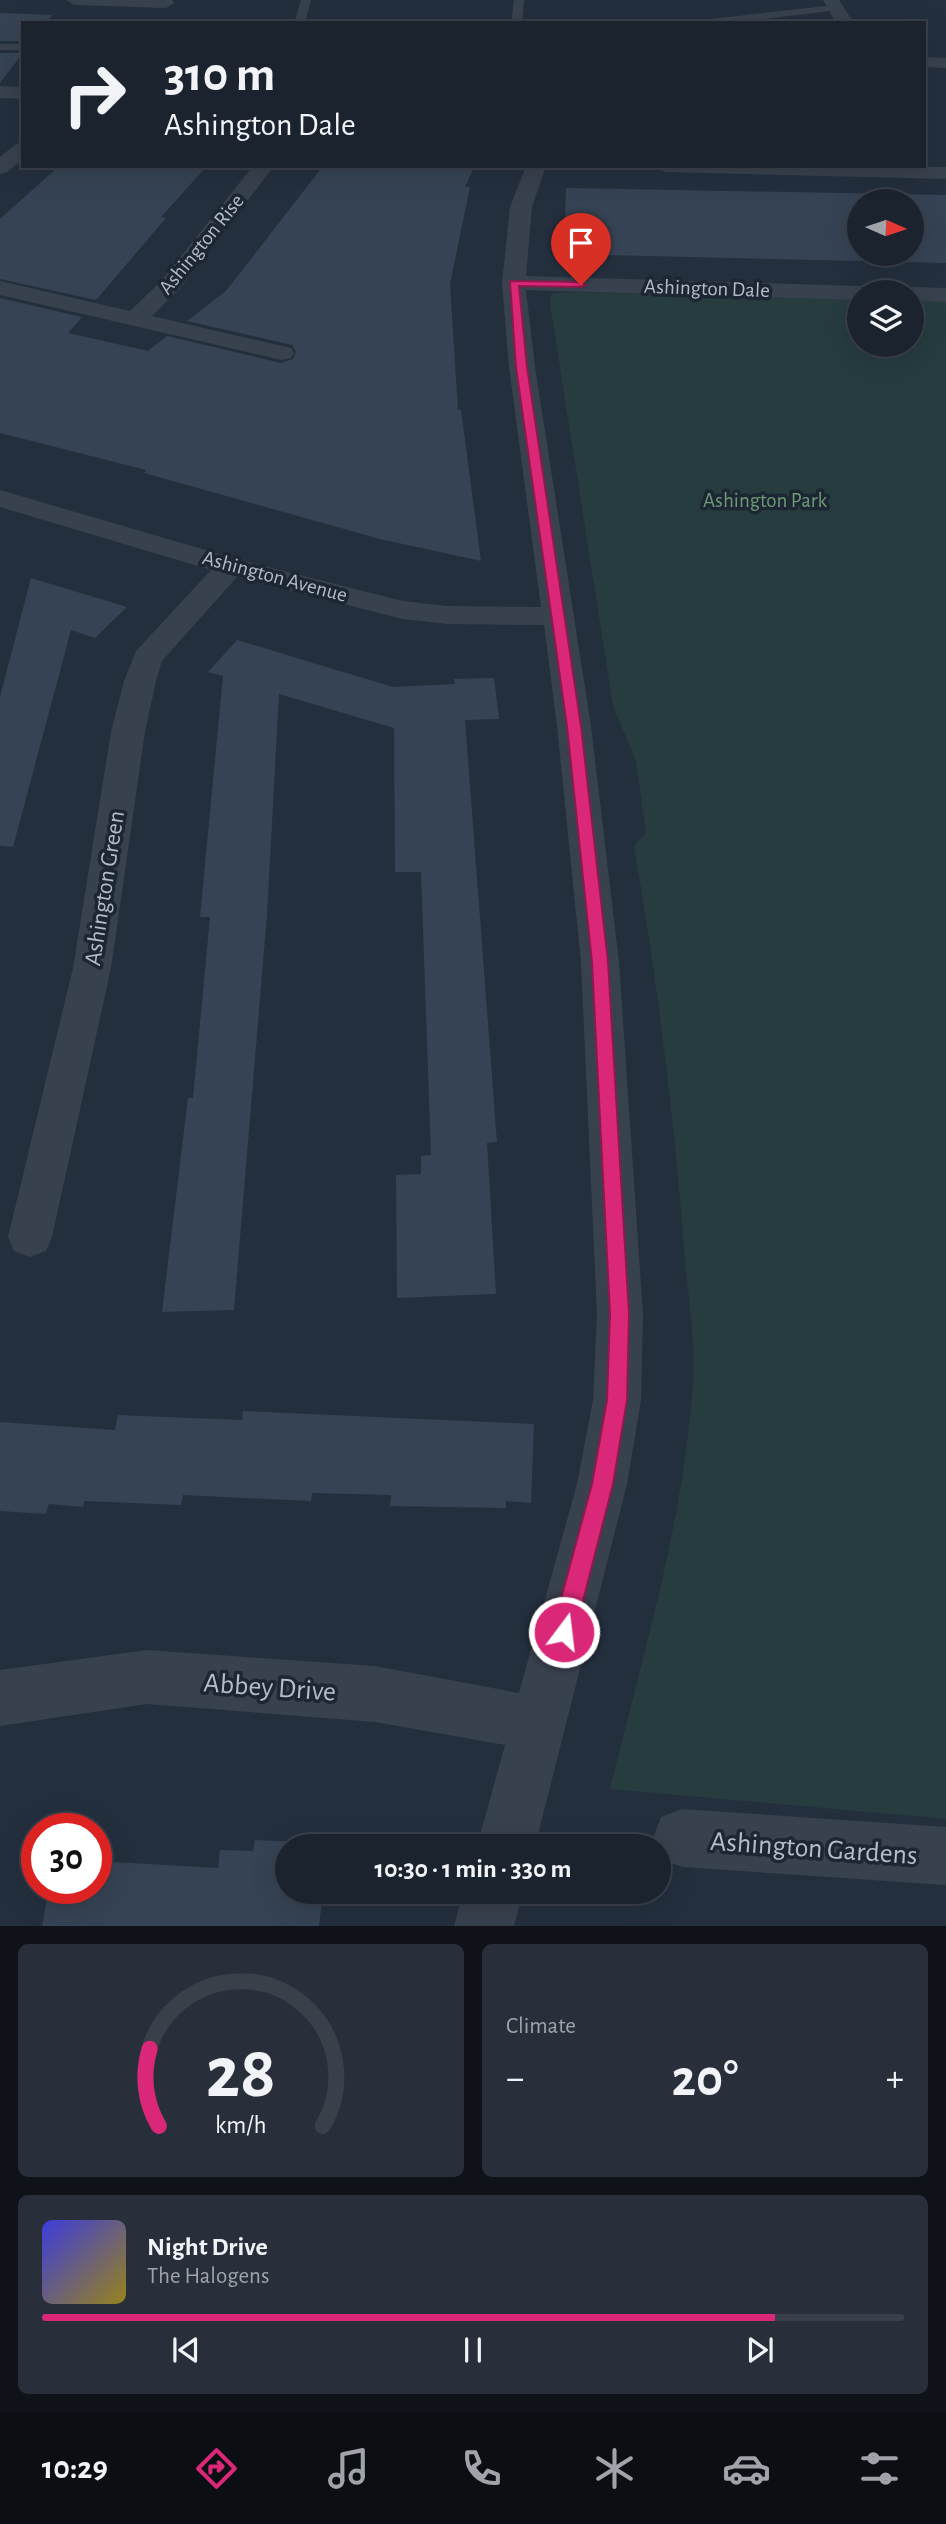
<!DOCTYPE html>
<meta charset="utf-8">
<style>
:root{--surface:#1b232e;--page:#282f3a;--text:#f1f3f6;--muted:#a0a4aa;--line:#39404a;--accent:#db2777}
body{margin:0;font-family:"Alegreya Sans",sans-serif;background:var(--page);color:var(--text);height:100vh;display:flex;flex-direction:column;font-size:26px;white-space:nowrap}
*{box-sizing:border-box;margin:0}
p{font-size:23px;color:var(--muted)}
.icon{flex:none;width:38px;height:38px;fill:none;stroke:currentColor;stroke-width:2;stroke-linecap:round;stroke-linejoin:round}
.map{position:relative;height:1926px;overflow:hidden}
.side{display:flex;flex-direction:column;gap:18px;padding:18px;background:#0f1319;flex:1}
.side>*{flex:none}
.banner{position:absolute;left:21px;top:21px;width:905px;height:147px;border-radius:0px;box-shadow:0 7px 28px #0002,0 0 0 2px var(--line);background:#1b232e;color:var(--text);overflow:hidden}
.needle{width:46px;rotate:93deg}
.fabs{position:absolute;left:847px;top:189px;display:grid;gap:14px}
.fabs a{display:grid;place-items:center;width:77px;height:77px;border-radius:50%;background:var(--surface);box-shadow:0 7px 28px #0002,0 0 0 2px var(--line);font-size:35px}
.speed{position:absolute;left:21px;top:1813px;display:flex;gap:14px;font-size:35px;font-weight:700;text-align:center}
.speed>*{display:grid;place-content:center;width:91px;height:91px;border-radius:50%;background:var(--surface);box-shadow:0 7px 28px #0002,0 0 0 2px var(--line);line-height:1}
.speed .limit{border:10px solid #d22;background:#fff;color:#111}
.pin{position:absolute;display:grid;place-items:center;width:60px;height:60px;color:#fff;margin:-72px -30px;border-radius:50% 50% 50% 0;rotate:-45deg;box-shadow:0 0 7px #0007}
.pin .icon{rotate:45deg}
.me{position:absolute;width:77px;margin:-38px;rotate:15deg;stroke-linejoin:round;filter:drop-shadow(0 0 5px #0008)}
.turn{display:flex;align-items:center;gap:24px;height:147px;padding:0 28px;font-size:32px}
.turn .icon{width:91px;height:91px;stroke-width:2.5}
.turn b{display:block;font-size:49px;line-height:60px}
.big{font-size:52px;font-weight:700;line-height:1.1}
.side .widget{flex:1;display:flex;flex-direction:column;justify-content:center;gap:10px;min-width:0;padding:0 24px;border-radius:10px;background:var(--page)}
.side .dial{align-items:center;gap:0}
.dial svg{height:182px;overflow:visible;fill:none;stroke:var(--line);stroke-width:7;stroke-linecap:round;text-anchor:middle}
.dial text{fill:var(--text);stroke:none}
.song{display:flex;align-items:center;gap:21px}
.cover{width:84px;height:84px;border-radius:10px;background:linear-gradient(135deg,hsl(240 70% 55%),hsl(50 70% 35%))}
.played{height:7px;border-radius:4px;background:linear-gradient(90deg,var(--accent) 85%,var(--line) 85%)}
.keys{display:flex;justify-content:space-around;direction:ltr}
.heat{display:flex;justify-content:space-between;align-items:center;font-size:38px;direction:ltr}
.side .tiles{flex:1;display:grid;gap:18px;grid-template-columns:1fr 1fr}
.widget:last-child{grid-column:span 2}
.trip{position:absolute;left:275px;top:1834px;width:396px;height:70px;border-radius:35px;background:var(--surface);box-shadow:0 7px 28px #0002,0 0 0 2px var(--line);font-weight:700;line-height:70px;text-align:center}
.tabs{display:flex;height:112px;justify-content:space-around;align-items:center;background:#0b0e12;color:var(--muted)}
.tabs .icon{width:49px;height:49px}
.tabs .active{color:var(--accent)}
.tabs b{font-size:32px;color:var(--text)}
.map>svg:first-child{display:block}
</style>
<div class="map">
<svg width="946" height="1926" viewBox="0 0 946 1926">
<rect width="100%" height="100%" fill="#242f3e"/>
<path fill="#263c3f" d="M 566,292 L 859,299 L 859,345 L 912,345 L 912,301 L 946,302 L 946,1819 L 610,1789 C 643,1655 684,1520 693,1381 C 696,1341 687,1290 684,1249 C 674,1114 657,980 634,846 L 646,833 L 636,761 L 613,706 L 550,304 L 551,294 Z"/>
<path fill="#364354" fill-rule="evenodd" d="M 0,13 L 52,15 L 46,23 L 23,23 L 23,41 L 0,41 Z
M 0,53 L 23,53 L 0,83 Z
M 59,166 L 207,166 L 161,217 L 166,218 L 96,300 L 0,279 L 0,219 Z
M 323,166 L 475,166 L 465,187 L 470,187 L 450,284 L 458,410 L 461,410 L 481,561 L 380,539 L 144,473 L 146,470 L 0,433 L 0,298 L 82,317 L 68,333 L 148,351 L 167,336 L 281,363 L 293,359 L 296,352 L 292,345 L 187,321 L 226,291 Z
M 566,188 L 946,195 L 946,263 L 564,254 ZM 859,201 L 912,201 L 912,254 L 859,254 Z
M 31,578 L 127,607 L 95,638 L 71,630 L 13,847 L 0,846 L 0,697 Z
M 237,640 L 393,687 L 455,684 L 454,679 L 494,678 L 499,719 L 465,720 L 497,1142 L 487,1143 L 496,1294 L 397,1298 L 396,1175 L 421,1174 L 421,1156 L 431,1155 L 421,872 L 395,872 L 394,728 L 279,694 L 267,915 L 234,1310 L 162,1312 L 188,1098 L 193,1098 L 210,917 L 200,917 L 223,676 L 208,672 Z
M 243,1411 L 534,1424 L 531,1503 L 506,1501 L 506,1508 L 390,1506 L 391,1495 L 312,1493 L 311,1501 L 183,1495 L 181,1505 L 84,1501 L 83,1507 L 49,1504 L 46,1514 L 0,1511 L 0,1422 L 115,1430 L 118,1415 L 242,1420 Z
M 255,1840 L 328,1843 L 328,1846 L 287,1846 L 287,1892 L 323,1892 L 319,1926 L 42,1926 L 49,1888 L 96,1888 L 96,1861 L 218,1868 L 220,1850 L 253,1851 Z"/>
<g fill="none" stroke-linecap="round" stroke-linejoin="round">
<path fill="#38414e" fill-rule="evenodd" d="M 301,0 L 311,0 L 305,23 L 294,23 Z
M 514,0 L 524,0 L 522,23 L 511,23 Z
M 835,5 L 839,6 L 839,10 L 732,23 L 695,23 L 700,20 Z
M 0,44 L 23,44 L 23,50 L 0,50 Z"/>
<path fill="#38414e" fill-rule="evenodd" d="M 66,0 L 172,0 L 174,3 L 166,8 L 74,5 Z
M 823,0 L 839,0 L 852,20 L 850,23 L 836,23 Z
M 924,57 L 946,58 L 946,68 L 924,67 Z
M 0,86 L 23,87 L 23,99 L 0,98 Z
M 23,142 L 23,159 L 7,172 L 0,174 L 0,157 L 16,144 Z
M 253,166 L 274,166 L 179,289 L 152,316 L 291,348 L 294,353 L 291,358 L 282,360 L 0,295 L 0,281 L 130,311 L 163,279 Z
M 526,166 L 546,166 L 532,207 L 526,276 L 859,286 L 867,288 L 870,292 L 859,292 L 859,300 L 526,290 L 535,367 L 591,726 L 619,962 L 643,1315 L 641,1400 L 627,1484 L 535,1846 L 477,1846 L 505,1745 L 375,1722 L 147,1704 L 0,1726 L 0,1670 L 147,1650 L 375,1666 L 519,1693 L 577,1484 L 593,1400 L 597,1315 L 581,962 L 557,726 L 544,625 L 447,624 L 403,619 L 237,577 L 162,661 L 156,681 L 145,732 L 111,968 L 52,1237 L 46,1251 L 30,1257 L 14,1251 L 8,1237 L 73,968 L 111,732 L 124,681 L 136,651 L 211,570 L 0,507 L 0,490 L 240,560 L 403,601 L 447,606 L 541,607 L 509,367 L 502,283 L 510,207 Z
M 656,166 L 946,167 L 946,179 L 666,172 L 659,170 Z
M 912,287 L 946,288 L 946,302 L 912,301 L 912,292 L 902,292 Z
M 682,1809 L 946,1827 L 946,1885 L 682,1867 L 661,1859 L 653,1838 L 661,1817 Z
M 463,1892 L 523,1892 L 514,1926 L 454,1926 Z"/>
</g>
<path fill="#db2777" stroke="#8e194d" stroke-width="2" d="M 510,281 L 581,282 L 586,285 L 581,287 L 519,286 L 527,367 L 581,726 L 608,962 L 629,1314 L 627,1400 L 613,1484 L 575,1632 L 571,1640 L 564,1643 L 556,1640 L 552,1632 L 592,1484 L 607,1400 L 610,1314 L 592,962 L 567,726 L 516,367 Z"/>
<g text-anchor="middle" stroke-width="7" stroke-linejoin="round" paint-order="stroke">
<g font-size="21" fill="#b4bcc9" stroke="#1d2633">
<text transform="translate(201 244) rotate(-51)" y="7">Ashington Rise</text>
<text transform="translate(707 288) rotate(2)" y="7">Ashington Dale</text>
<text transform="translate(275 576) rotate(15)" y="7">Ashington Avenue</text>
</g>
<g font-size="21" fill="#6b9a76" stroke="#1d2633">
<text x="765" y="507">Ashington Park</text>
</g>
<g font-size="24" fill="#b4bcc9" stroke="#1d2633">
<text transform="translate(104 888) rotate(-81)" y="8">Ashington Green</text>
</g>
<g font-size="28" fill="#b4bcc9" stroke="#1d2633">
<text transform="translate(270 1686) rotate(4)" y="10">Abbey Drive</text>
<text transform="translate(814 1847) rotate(4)" y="10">Ashington Gardens</text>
</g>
</g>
</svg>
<div class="fabs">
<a><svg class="needle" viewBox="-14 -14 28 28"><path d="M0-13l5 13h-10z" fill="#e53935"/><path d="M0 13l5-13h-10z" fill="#a0a4aa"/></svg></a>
<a><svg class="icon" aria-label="layers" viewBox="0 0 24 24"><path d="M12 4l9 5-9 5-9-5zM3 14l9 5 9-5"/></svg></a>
</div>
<div class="speed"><div class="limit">30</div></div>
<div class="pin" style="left:581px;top:285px;background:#d93025"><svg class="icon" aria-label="arrive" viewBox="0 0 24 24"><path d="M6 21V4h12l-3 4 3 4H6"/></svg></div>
<svg class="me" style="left:564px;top:1632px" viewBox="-20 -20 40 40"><circle r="17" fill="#db2777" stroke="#fff" stroke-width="3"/><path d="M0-11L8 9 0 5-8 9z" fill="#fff"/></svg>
<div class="trip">10:30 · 1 min · 330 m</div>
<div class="banner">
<div class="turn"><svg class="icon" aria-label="right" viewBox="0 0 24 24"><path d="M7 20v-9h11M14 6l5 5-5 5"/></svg><div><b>310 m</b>Ashington Dale</div></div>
</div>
</div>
<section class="side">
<div class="tiles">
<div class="widget dial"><svg viewBox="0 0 100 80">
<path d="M14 69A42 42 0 1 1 86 69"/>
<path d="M14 69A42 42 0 0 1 10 35" stroke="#db2777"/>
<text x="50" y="56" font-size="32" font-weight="700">28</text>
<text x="50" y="72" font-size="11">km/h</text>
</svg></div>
<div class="widget"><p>Climate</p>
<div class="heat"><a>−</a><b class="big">20°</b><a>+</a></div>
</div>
<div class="widget">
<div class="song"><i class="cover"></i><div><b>Night Drive</b><p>The Halogens</p></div></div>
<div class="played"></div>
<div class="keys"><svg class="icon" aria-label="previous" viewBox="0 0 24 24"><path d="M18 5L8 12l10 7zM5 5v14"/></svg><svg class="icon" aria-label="pause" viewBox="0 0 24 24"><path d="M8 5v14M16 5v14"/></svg><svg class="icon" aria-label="next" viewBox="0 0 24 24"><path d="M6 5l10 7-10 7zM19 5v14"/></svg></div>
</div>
</div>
</section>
<nav class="tabs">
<b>10:29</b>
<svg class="icon active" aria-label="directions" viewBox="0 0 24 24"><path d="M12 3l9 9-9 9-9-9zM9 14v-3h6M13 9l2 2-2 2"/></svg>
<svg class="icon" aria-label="music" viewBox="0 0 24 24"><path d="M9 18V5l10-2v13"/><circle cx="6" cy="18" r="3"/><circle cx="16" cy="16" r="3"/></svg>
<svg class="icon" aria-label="phone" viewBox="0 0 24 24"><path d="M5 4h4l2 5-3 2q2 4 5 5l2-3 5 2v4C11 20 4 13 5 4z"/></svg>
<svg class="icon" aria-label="climate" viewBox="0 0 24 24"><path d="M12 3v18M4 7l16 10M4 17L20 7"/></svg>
<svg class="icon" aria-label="car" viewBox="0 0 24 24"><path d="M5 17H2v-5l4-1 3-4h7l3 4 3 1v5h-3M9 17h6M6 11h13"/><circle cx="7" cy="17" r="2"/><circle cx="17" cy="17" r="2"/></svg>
<svg class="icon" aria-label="filters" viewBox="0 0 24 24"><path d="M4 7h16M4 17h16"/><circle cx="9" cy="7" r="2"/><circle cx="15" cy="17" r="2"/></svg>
</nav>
